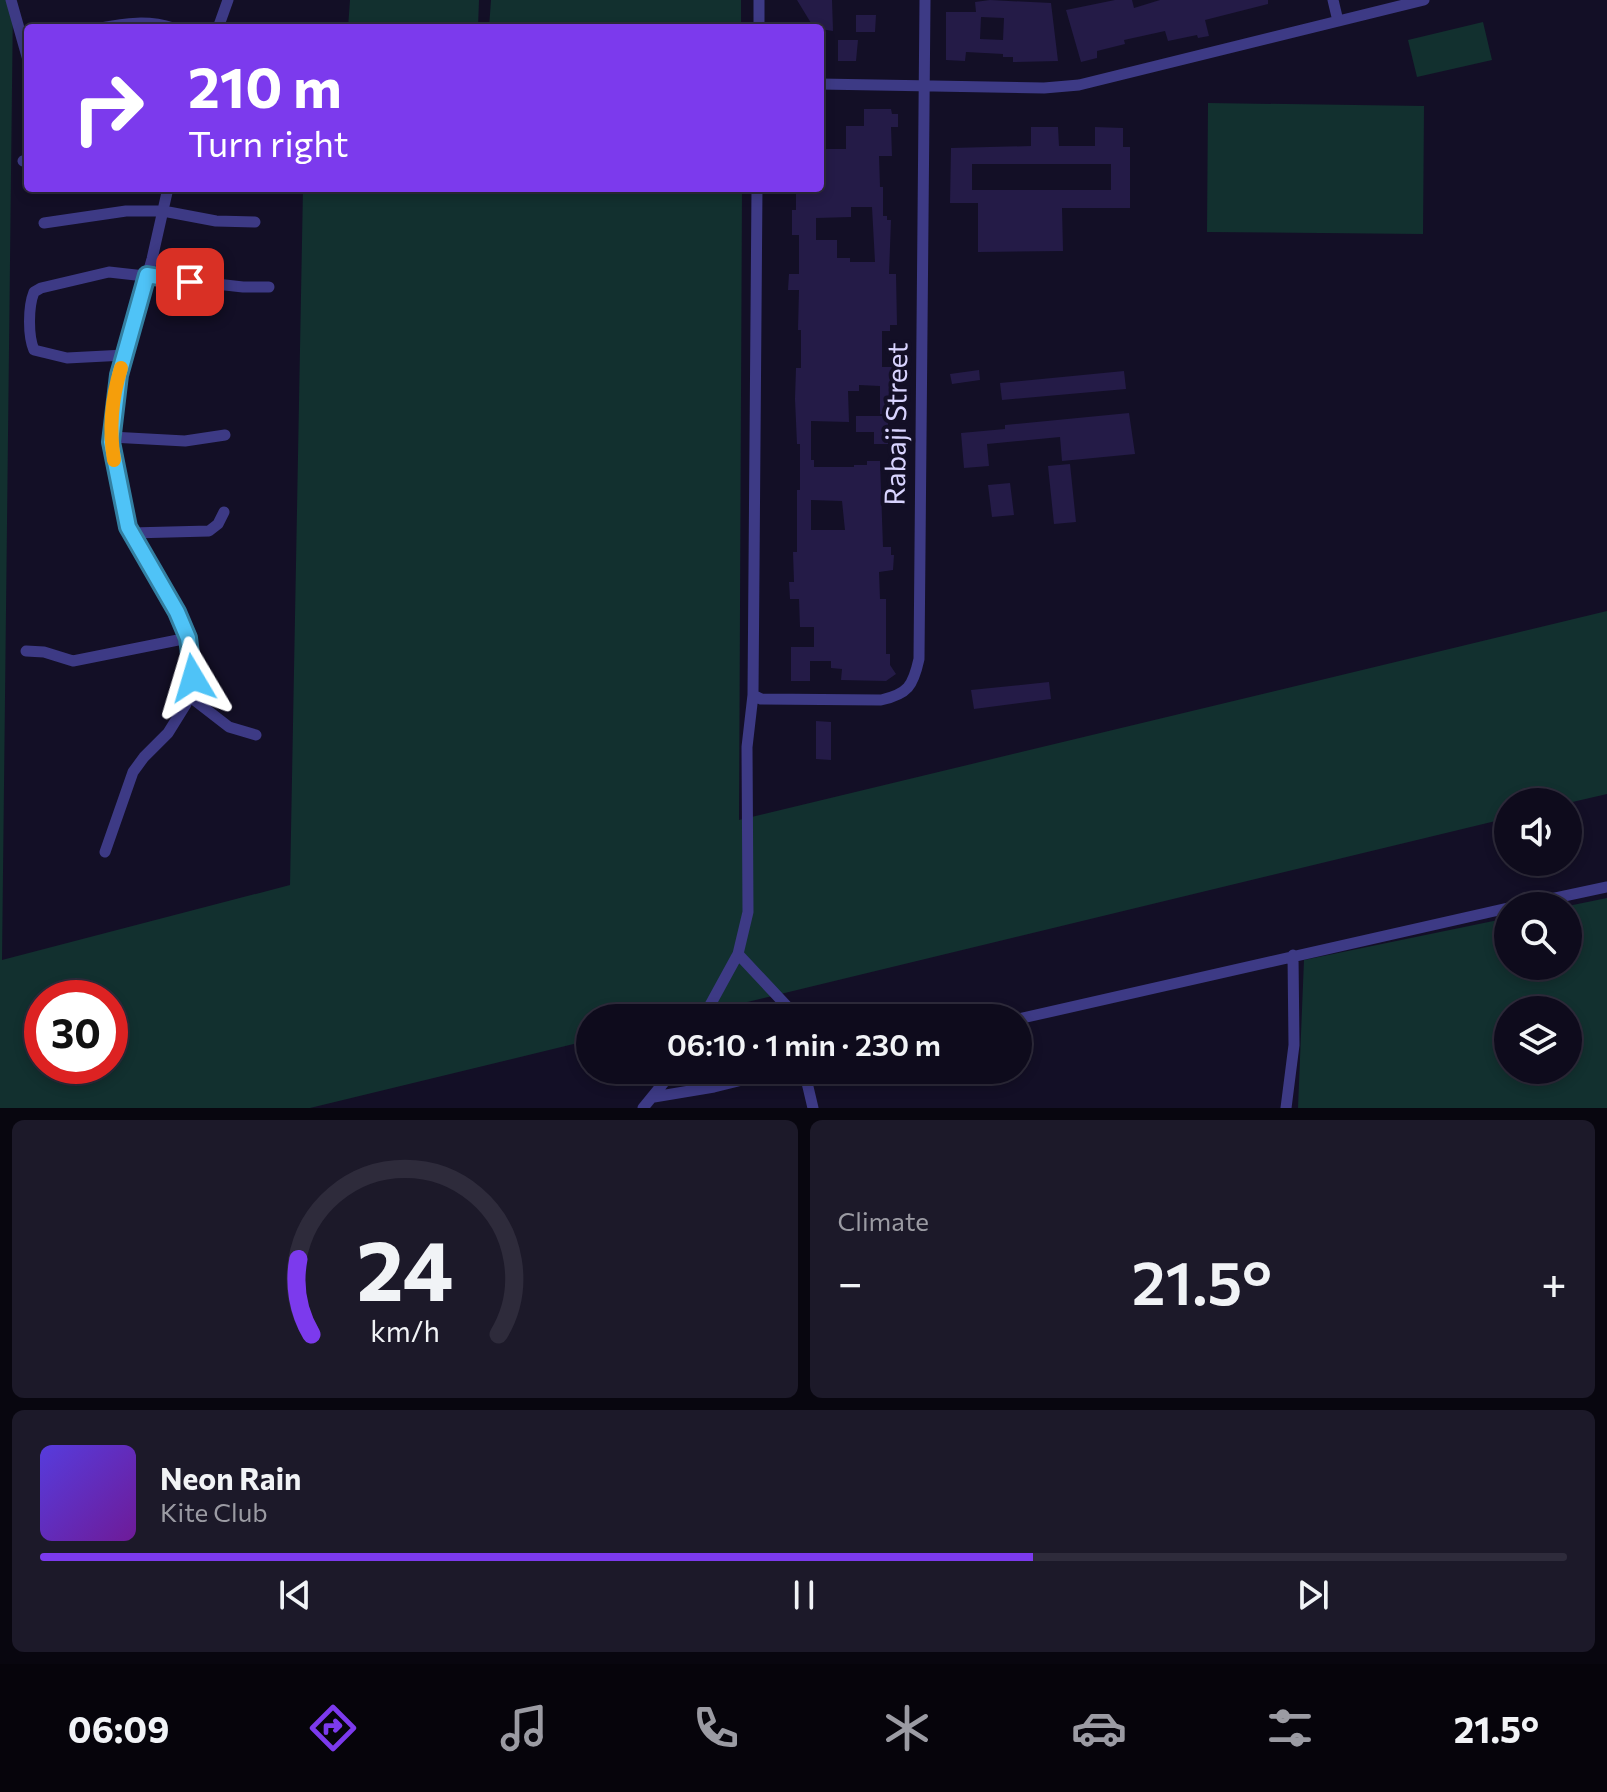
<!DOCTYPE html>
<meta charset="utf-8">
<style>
:root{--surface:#0e0b1c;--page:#1c1929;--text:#f1f3f6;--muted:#9b9ba3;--line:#2e2b3b;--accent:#7c3aed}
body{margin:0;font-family:Commissioner,sans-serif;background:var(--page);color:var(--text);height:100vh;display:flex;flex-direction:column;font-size:30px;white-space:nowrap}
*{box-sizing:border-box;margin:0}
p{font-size:26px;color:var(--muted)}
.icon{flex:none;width:44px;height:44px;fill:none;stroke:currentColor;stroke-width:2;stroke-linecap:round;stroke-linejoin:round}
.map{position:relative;height:1108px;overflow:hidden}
.details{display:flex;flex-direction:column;gap:12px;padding:12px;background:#08060f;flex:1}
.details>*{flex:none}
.guide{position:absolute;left:24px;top:24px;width:800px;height:168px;border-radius:8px;box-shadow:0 4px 12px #0003,0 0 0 2px var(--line);background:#7c3aed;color:#fff;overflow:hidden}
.tools{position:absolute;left:1494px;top:788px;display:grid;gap:16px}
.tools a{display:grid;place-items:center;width:88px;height:88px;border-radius:50%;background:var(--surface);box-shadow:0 4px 12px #0003,0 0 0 2px var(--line);font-size:40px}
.speed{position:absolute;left:24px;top:980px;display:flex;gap:16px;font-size:40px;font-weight:700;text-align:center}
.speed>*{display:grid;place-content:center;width:104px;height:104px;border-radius:50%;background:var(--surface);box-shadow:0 4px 12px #0003,0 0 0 2px var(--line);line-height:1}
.speed .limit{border:12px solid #d22;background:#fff;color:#111}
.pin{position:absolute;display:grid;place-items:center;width:68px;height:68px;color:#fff;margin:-34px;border-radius:16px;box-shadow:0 4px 12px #0006}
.me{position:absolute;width:88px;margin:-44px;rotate:353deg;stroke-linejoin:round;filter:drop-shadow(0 0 6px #0008)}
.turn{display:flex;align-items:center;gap:28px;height:168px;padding:0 32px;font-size:36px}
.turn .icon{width:104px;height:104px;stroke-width:2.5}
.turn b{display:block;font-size:56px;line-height:68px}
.big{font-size:60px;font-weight:600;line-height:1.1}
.details .card{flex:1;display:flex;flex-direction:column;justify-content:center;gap:12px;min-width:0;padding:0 28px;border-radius:12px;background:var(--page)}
.details .dial{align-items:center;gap:0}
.dial svg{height:208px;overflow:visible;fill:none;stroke:var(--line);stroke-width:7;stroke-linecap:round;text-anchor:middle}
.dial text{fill:var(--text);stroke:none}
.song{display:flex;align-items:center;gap:24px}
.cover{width:96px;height:96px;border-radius:12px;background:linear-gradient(135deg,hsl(250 70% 55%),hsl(280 70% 35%))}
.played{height:8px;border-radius:4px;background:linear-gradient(90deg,var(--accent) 65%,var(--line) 65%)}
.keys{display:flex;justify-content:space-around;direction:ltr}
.heat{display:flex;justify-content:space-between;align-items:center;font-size:44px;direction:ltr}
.details .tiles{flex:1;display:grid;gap:12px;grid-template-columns:1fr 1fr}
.card:last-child{grid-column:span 2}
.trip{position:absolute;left:576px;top:1004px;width:456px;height:80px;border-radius:40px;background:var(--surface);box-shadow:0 4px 12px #0003,0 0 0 2px var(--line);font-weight:600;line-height:80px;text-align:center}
.dock{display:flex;height:128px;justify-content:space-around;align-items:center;background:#06040b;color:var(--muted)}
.dock .icon{width:56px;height:56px}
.dock .current{color:var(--accent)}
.dock b{font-size:36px;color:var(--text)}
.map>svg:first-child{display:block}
</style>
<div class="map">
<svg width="1607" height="1108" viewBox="0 0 1607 1108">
<rect width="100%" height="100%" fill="#130f26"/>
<path fill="#12302f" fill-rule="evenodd" d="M 0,0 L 13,0 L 2,960 L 290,885 L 303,188 L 742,188 L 739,820 L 1607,611 L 1607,794 L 1568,803 L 1508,802 L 1508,818 L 681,1018 L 590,1018 L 590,1040 L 310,1108 L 0,1108 ZM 42,998 L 110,998 L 110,1066 L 42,1066 Z
M 350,0 L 479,0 L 478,28 L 348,28 Z
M 491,0 L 741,0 L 741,28 L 489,28 Z
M 1483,22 L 1492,60 L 1417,77 L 1408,40 Z
M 1208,103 L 1424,106 L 1423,234 L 1207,232 Z
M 1607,898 L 1607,1108 L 1298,1108 L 1304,960 L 1508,918 L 1508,966 L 1568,966 L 1568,906 ZM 1508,1010 L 1568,1010 L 1568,1070 L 1508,1070 Z"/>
<path fill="#241b47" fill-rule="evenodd" d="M 797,0 L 832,0 L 833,31 L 814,28 Z
M 990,0 L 1051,3 L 1058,61 L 1013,62 L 1013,57 L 1003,57 L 1003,54 L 966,52 L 965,61 L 946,60 L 946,12 L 976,12 L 975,2 ZM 981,17 L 1004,18 L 1003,40 L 980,39 Z
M 1115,0 L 1132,0 L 1134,8 L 1160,0 L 1268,0 L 1268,4 L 1205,20 L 1209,36 L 1198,38 L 1197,35 L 1168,41 L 1165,31 L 1124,40 L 1125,44 L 1097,51 L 1097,58 L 1081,62 L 1066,10 Z
M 856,15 L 876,15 L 875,32 L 856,32 Z
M 838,40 L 858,40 L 856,61 L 838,61 Z
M 864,109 L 891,109 L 892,114 L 898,114 L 898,127 L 891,127 L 892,156 L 879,156 L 880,187 L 883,187 L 883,216 L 887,216 L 887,220 L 891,220 L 889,274 L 896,274 L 897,325 L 890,325 L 890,331 L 882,331 L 882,367 L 893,367 L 894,414 L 880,414 L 880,386 L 859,385 L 859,391 L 848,391 L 849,422 L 811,421 L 811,460 L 814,460 L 814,467 L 854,467 L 854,465 L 867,465 L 867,461 L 880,461 L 883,547 L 891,547 L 891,555 L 894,555 L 893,570 L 879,572 L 880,599 L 886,599 L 886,654 L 890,654 L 890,665 L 896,674 L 886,681 L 841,680 L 842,669 L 831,668 L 831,661 L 810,661 L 810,681 L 791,681 L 791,647 L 814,647 L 814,627 L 800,627 L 799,599 L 790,599 L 789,582 L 794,582 L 793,552 L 797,552 L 797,490 L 800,490 L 800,444 L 797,444 L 795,399 L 796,368 L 801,368 L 801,330 L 798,330 L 799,290 L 788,290 L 789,274 L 799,274 L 799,235 L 792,235 L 792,210 L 796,210 L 796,188 L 820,188 L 822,149 L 846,149 L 846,126 L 864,126 ZM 851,207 L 872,207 L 875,262 L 850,262 L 850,258 L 837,258 L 837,240 L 816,240 L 816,218 L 851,217 ZM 811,500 L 842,501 L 845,530 L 811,530 Z
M 1031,127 L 1058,127 L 1059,146 L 1095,146 L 1095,127 L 1123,128 L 1123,147 L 1130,147 L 1130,208 L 1062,208 L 1063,251 L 978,252 L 978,203 L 950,203 L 951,148 L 1031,146 ZM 972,164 L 1111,164 L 1111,190 L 972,190 Z
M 979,370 L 980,380 L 952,384 L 950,374 Z
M 1124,371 L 1126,389 L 1002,400 L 1000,383 Z
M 1129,413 L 1135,454 L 1062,461 L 1060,437 L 987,444 L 989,466 L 964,468 L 961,433 L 1005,429 L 1005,425 Z
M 856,416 L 888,416 L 888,444 L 874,444 L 874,432 L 856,432 Z
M 1070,464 L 1076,522 L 1054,524 L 1048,466 Z
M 1010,483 L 1014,515 L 992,517 L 988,485 Z
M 1049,682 L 1051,699 L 974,709 L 971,690 Z
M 816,721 L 831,722 L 831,760 L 816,759 Z"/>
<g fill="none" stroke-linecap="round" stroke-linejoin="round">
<path stroke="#3d3a85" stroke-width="11" d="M 11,0 L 28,60
M 1333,0 L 1338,21
M 101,28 C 125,23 149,20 173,28
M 218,28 L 228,0
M 759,28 L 759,0
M 820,84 L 1044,88 L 1079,85 L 1424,0
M 23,161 L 28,160
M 44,223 L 126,211 L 163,211 L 216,221 L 255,222
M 125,355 L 67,358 L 34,350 C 28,336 28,307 34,292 L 41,288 L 109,272 L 243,287 L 269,287
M 111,437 L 185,441 L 225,435
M 131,533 L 209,531 L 218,524 L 224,512
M 26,651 L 44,652 L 73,661 L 188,638
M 753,695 L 761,699 L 881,700 C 908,694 913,686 919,659 L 925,0
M 189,696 L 229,727 L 256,735
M 105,852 L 133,772 L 144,757 L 168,733 L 186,704 L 193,678 L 188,638 L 177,612 L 128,527 L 111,442 L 119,375 L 152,259 L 168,188
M 1517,906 L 1607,887
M 738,954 L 798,1018
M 703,1018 L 738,954 L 748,912 L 747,747 L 753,695 L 757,188
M 1018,1019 L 1508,908
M 804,1070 L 813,1108
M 654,1097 L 714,1087 L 783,1070
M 643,1108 L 674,1070
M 1286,1108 L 1294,1045 L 1293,955"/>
</g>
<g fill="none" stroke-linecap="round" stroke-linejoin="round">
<g stroke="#337fa1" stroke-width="20">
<path id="route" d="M 190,282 L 147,275 L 119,375 L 111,442 L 128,527 L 177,612 L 188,638 L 193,678"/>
</g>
<use href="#route" stroke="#4fc3f7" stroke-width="14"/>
<path stroke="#f59e0b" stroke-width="14" d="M 114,460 C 109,430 112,397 121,368"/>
</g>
<g text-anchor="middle" stroke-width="8" stroke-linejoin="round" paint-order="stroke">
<g font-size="28" fill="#d9d4ff" stroke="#130f26">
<text transform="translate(896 424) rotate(-89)" y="10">Rabaji Street</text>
</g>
</g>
</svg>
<div class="tools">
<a><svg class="icon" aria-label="sound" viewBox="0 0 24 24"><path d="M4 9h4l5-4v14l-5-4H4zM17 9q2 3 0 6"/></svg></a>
<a><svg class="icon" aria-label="search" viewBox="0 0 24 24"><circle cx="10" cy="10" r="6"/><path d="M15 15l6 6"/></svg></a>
<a><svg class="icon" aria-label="layers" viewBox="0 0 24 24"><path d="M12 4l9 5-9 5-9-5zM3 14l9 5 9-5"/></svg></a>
</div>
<div class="speed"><div class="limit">30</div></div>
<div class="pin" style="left:190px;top:282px;background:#d93025"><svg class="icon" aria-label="arrive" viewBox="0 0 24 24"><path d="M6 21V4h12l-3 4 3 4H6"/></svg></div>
<svg class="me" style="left:193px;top:678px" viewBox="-20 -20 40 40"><path d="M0-17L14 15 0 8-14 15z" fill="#4fc3f7" stroke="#fff" stroke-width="4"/></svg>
<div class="trip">06:10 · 1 min · 230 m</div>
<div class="guide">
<div class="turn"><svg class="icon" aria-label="right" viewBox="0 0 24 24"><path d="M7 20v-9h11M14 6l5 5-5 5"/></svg><div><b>210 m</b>Turn right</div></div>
</div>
</div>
<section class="details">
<div class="tiles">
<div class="card dial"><svg viewBox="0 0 100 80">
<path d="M14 69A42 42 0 1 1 86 69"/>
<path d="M14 69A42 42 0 0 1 9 40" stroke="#7c3aed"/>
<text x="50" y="56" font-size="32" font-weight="700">24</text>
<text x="50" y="72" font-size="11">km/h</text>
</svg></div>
<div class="card"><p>Climate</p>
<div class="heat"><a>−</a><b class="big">21.5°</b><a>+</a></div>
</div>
<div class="card">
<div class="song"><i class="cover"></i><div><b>Neon Rain</b><p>Kite Club</p></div></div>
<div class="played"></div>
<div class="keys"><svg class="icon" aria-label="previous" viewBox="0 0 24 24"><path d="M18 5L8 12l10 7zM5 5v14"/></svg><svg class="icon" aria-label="pause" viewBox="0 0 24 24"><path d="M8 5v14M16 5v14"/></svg><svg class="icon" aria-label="next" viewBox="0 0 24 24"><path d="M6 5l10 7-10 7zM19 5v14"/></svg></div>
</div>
</div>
</section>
<nav class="dock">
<b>06:09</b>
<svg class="icon current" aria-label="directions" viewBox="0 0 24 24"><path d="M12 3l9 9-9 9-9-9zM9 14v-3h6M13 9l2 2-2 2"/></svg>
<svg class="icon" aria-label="music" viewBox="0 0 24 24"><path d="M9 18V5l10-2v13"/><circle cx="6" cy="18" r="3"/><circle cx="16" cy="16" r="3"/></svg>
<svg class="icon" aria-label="phone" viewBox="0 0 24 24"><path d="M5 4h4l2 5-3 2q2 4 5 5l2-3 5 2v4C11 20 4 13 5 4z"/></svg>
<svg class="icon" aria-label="climate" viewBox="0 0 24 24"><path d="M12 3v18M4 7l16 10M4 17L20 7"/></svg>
<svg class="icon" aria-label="car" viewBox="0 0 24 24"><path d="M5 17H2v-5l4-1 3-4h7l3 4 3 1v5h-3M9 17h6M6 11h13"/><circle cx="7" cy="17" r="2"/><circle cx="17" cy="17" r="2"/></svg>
<svg class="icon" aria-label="filters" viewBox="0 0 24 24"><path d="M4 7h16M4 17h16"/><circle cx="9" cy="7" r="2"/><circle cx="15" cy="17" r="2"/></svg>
<b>21.5°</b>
</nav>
